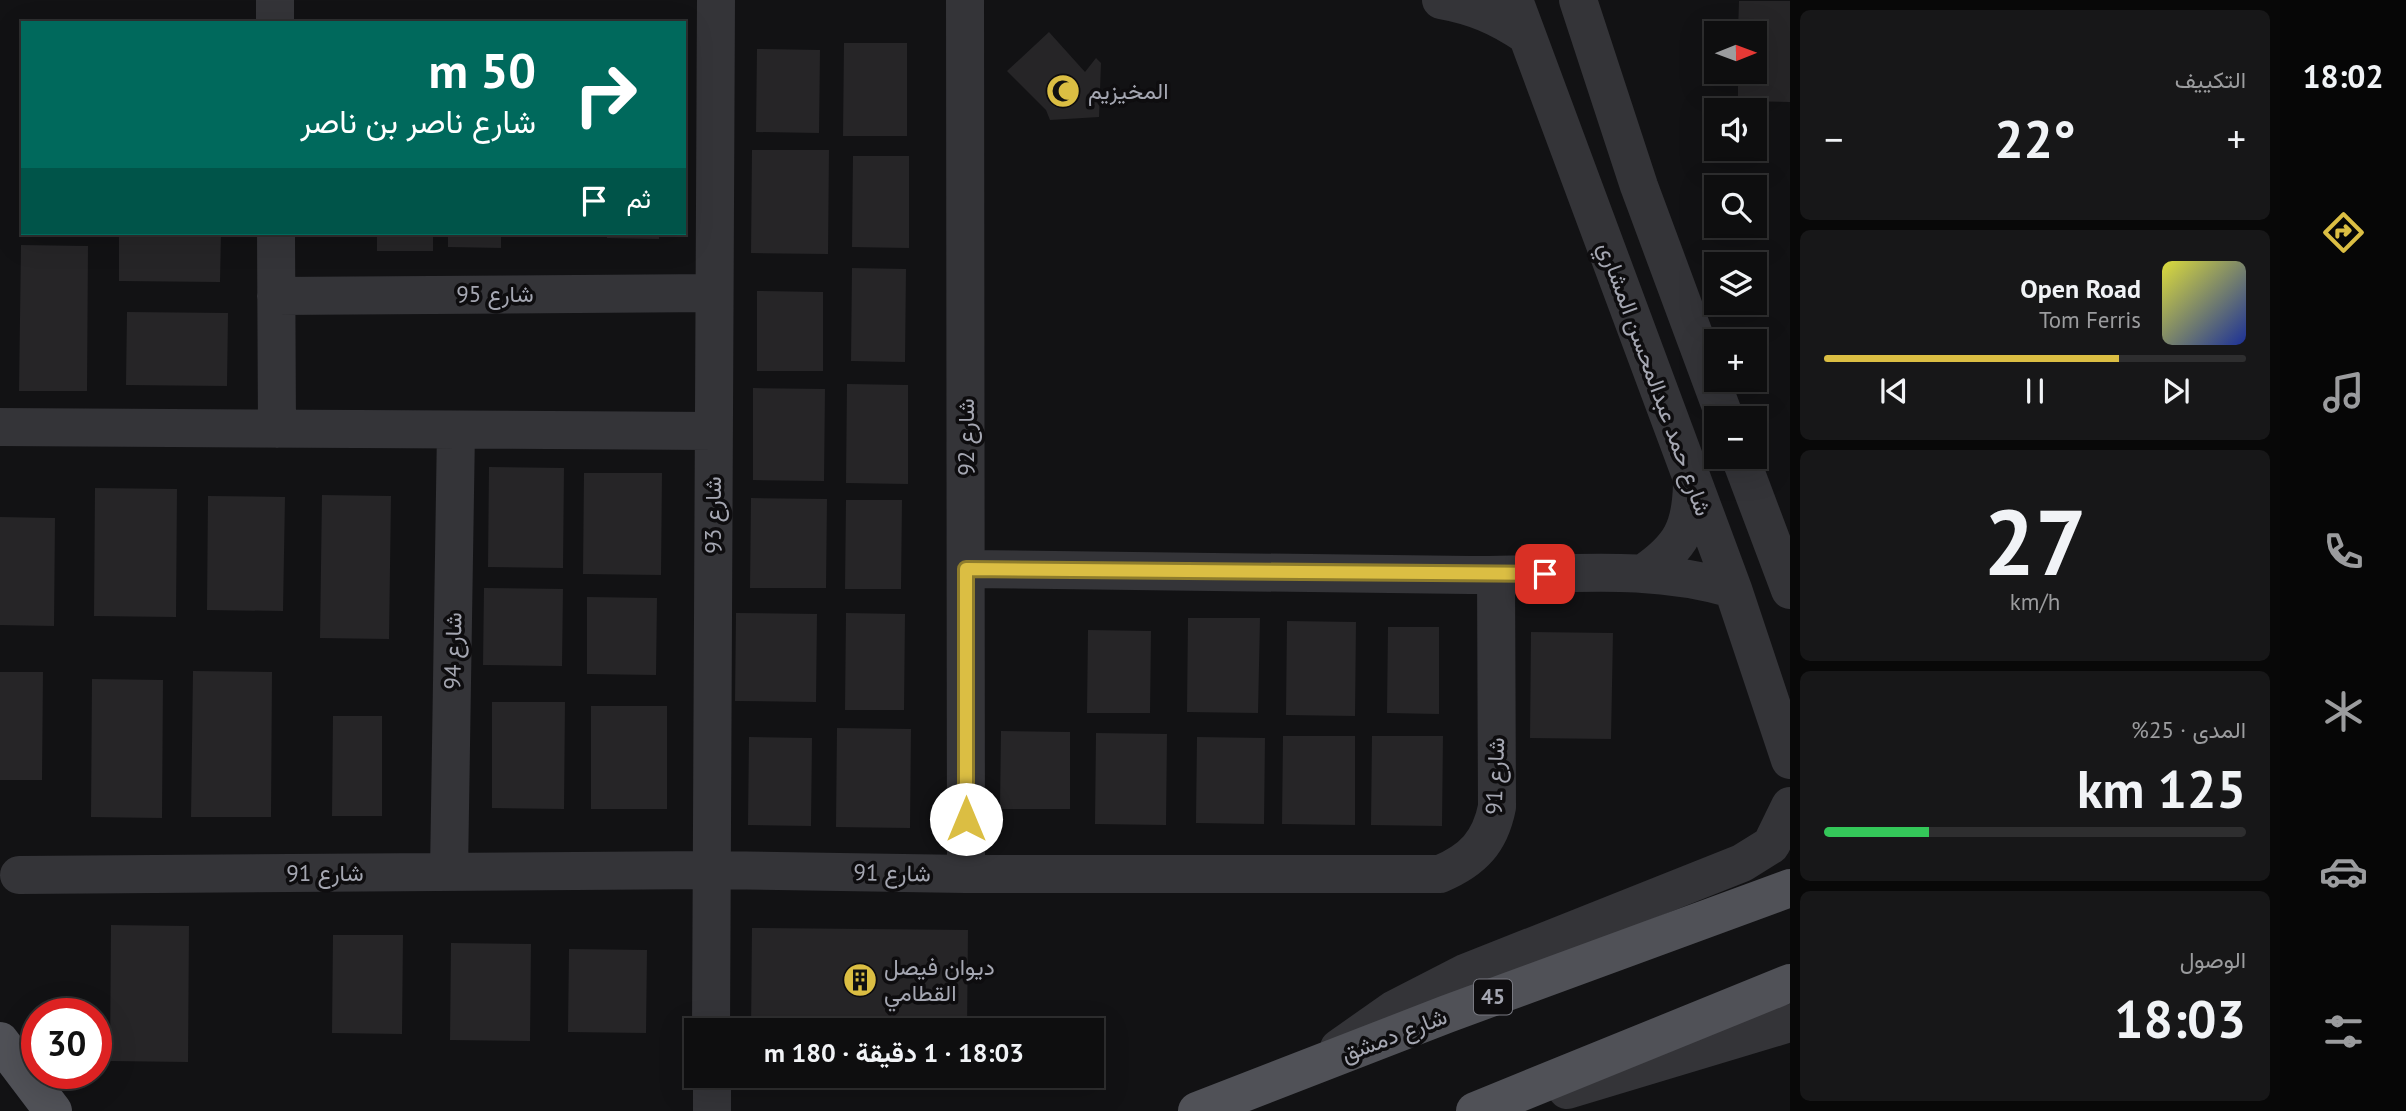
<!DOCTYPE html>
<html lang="ar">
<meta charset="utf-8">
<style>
:root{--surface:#0e0e0f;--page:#171718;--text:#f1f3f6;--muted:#9b9c9e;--line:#2e2e2f;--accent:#dbbe43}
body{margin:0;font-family:"PT Sans",Vazirmatn,sans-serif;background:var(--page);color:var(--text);direction:rtl;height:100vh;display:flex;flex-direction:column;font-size:26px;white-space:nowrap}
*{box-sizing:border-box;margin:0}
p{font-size:23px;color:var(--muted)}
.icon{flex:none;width:38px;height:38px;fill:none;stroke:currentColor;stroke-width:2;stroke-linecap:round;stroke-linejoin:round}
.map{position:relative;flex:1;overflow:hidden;direction:ltr}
.panel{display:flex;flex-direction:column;gap:10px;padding:10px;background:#080808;width:490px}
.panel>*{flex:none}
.banner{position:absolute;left:21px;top:21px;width:665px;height:214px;border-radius:0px;box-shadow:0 7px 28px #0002,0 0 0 2px var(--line);direction:rtl;background:#00695c;color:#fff;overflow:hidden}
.needle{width:46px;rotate:89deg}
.tools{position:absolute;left:1704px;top:21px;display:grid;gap:14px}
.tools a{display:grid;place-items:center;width:63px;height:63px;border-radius:0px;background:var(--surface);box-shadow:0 7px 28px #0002,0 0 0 2px var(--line);font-size:35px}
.speed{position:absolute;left:21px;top:998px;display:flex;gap:14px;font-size:35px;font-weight:700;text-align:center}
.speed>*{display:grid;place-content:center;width:91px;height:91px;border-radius:50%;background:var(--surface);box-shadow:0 7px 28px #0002,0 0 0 2px var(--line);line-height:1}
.speed .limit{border:10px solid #d22;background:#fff;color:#111}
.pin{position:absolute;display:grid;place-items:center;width:60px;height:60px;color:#fff;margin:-30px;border-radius:14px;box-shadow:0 4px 10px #0006}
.me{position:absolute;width:77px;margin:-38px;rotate:0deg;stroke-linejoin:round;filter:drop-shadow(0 0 5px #0008)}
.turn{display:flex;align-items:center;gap:24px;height:147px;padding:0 35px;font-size:32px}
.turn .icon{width:91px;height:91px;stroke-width:2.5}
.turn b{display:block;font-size:49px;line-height:60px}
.then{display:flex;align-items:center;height:66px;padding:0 35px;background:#0003;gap:14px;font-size:26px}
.big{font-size:52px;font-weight:700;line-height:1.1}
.panel .tile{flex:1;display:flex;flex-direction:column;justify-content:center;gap:10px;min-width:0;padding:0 24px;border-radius:10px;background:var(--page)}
.panel .dial{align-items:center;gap:0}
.dial b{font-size:91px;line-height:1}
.song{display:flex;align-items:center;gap:21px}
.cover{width:84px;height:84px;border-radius:10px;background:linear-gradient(135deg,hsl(60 70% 55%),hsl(230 70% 35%))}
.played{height:7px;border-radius:4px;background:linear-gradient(90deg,var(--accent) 70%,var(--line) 70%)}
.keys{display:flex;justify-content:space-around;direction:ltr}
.heat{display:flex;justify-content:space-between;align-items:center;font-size:38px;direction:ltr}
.charge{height:10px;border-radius:5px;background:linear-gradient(90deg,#34c759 25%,var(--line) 0)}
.trip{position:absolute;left:684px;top:1018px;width:420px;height:70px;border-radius:0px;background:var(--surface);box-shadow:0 7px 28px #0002,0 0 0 2px var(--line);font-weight:700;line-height:70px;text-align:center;direction:rtl}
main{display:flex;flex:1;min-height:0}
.tabs{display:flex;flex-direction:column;width:126px;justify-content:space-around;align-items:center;background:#060606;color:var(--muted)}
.tabs .icon{width:49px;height:49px}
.tabs .on{color:var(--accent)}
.tabs b{font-size:32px;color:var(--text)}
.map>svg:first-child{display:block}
</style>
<main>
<nav class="tabs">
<b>18:02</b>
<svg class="icon on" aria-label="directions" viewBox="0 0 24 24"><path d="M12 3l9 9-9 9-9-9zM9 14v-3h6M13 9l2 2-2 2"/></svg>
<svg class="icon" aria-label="music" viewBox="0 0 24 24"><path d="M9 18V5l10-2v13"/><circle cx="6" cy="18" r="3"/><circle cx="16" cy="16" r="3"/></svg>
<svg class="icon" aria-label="phone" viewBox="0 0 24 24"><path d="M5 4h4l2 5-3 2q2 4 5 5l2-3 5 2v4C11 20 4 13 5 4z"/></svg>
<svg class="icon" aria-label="climate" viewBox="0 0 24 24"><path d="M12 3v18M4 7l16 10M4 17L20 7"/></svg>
<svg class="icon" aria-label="car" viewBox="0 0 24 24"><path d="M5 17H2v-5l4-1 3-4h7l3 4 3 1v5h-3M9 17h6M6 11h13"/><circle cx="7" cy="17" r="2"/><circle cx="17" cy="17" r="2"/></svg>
<svg class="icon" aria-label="filters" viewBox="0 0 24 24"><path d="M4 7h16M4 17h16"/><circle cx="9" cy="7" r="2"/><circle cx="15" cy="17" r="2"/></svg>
</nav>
<section class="panel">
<div class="tile"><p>التكييف</p>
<div class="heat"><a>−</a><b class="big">22°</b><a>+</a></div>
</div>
<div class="tile">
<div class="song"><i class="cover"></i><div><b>Open Road</b><p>Tom Ferris</p></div></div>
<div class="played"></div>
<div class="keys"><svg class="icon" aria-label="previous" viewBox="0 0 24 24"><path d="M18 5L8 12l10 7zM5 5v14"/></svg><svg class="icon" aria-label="pause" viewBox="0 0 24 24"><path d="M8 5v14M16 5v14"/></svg><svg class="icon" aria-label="next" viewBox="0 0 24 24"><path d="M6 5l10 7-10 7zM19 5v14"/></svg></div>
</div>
<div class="tile dial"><b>27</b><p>km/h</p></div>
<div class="tile"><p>المدى · 25%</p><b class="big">125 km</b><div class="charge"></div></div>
<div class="tile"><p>الوصول</p><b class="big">18:03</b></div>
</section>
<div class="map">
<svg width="1790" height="1111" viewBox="0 0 1790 1111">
<rect width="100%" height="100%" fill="#121214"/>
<path fill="#262527" d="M 1739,1 L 1790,1 L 1790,102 L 1738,101 L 1738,72 L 1755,72 L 1755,33 L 1738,33 Z
M 1049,32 L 1085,72 L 1096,58 L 1101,63 L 1099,117 L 1050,120 L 1046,110 L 1007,71 Z
M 844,43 L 907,43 L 907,136 L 843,136 Z
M 757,49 L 820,50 L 819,133 L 756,132 Z
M 752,150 L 829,150 L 828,254 L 751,253 Z
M 853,156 L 909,156 L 909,248 L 852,247 Z
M 119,233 L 221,233 L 220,282 L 119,281 Z
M 377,233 L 433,233 L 433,251 L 377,251 Z
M 448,233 L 501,233 L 501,248 L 448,247 Z
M 527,233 L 586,233 L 586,237 L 527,236 Z
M 607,233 L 659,233 L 659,239 L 607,238 Z
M 21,245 L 88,246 L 87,391 L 19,391 Z
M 852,268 L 906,269 L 905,362 L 851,361 Z
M 757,291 L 823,292 L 823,371 L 757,371 Z
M 127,312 L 228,313 L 227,386 L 126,385 Z
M 847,384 L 908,385 L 908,484 L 846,483 Z
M 753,388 L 825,389 L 824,481 L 753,480 Z
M 489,467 L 564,468 L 563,568 L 488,567 Z
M 584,473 L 662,473 L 661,575 L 583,574 Z
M 95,488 L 177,489 L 176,617 L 94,616 Z
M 322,495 L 391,496 L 389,639 L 320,638 Z
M 208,496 L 285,497 L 283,611 L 207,610 Z
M 751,498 L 827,499 L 826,588 L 750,588 Z
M 846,500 L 902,500 L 901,589 L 845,589 Z
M 0,517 L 55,518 L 54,626 L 0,625 Z
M 484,588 L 563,589 L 562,666 L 483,665 Z
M 587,597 L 657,598 L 656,675 L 587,674 Z
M 736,613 L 817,614 L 816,702 L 735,701 Z
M 846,613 L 905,614 L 904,710 L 845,710 Z
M 1188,618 L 1260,618 L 1258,713 L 1187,712 Z
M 1287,621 L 1356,622 L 1355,716 L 1286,715 Z
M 1388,627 L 1439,627 L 1439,714 L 1387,713 Z
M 1088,630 L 1151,631 L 1150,713 L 1087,713 Z
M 1531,632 L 1613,633 L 1611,739 L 1530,738 Z
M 193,671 L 272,672 L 271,817 L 191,817 Z
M 0,672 L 43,672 L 42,780 L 0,780 Z
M 92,679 L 163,680 L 162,818 L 91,817 Z
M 492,702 L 565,702 L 564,809 L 492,808 Z
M 591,706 L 667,706 L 667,809 L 591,809 Z
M 333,716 L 382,716 L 382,816 L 332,816 Z
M 837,728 L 911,729 L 910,828 L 836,827 Z
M 1001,731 L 1070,732 L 1070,809 L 1000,809 Z
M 1096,733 L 1167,734 L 1166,825 L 1095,824 Z
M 1283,736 L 1355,736 L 1355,825 L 1282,824 Z
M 1372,736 L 1443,736 L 1442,826 L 1371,825 Z
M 749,737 L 812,738 L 811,826 L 748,825 Z
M 1197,737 L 1265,738 L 1264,824 L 1196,823 Z
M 111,925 L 189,926 L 188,1062 L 110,1061 Z
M 752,928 L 968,930 L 967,1031 L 751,1031 Z
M 333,935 L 403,935 L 402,1034 L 332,1033 Z
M 451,943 L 531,944 L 530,1041 L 450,1040 Z
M 569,949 L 647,950 L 646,1033 L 568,1032 Z
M 750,1076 L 967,1076 L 967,1084 L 750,1081 Z"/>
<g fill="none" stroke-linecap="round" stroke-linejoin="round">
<path stroke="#343438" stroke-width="38" d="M 275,0 L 275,23
M 965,0 L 966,874
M 1441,0 C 1474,6 1498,16 1526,35
M 1514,0 L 1733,589 L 1790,760
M 1578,0 L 1639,186 L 1725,418
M 276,233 L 277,429
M 276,296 L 714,293
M 0,427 L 714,431
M 1740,457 L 1790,590
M 966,569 C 1134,571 1302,573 1470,575 C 1562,576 1643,563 1733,589
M 1645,572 C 1681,547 1691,528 1692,484
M 449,872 L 456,430
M 19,875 L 710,870 L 966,874 L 1440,874 C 1473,860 1490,842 1497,807 L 1496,575
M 711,1031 L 716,0
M 1339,1048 L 1393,1010 L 1465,973 L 1742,863 L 1771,845 L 1790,806
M 712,1076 L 712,1111
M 1567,1090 L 1790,1023"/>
<path stroke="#505157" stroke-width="38" d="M 0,1041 L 53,1111
M 1197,1111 L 1447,1014 L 1790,888
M 1475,1111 L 1790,983"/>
</g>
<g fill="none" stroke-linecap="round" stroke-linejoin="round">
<g stroke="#8e7c2c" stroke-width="18">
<path id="route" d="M 966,819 L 966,569 L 1545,574"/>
</g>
<use href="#route" stroke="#dbbe43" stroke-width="12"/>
</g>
<defs>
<g id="mosque-disc" transform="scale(1.75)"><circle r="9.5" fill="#dbbe43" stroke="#0e0d0f"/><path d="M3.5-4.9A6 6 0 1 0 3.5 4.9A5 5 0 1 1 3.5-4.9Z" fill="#111"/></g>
<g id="building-disc" transform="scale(1.75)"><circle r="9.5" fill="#dbbe43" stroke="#0e0d0f"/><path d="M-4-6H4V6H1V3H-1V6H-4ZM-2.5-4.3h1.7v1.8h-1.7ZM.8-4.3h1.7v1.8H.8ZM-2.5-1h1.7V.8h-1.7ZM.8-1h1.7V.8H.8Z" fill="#111"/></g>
</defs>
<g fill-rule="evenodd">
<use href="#mosque-disc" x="1063" y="91"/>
<use href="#building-disc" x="860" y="980"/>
</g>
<g text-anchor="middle" stroke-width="7" stroke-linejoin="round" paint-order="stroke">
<rect fill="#0e0d0f" stroke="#787981" stroke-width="2" x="1474" y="979.5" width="38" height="35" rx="5"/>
<g font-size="21" font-weight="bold" fill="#a5a7b2">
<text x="1493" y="1004">45</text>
</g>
<g font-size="23" fill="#a5a7b2" stroke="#0e0d0f" text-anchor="start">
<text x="1088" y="99">المخيزيم</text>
<text x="884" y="975">ديوان فيصل<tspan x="884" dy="26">القطامي</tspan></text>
</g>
<g font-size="23" fill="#a5a7b2" stroke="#0e0d0f">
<text x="495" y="302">شارع 95</text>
<text transform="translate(1655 379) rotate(70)" y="8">شارع حمد عبدالمحسن المشاري</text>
<text transform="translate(966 437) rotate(-90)" y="8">شارع 92</text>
<text transform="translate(713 515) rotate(-90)" y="8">شارع 93</text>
<text transform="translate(453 651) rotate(-89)" y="8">شارع 94</text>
<text transform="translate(1495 776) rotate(-88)" y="8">شارع 91</text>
<text x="325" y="881">شارع 91</text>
<text transform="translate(892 873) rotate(1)" y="8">شارع 91</text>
<text transform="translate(1394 1035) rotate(-21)" y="8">شارع دمشق</text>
</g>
</g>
</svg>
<div class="tools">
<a><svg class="needle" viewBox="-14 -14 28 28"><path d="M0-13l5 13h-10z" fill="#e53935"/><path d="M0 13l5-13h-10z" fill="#9b9c9e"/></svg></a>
<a><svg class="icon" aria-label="sound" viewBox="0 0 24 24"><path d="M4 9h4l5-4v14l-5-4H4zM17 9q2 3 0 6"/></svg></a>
<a><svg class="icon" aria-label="search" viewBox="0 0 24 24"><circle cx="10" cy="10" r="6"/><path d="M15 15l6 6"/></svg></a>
<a><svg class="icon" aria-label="layers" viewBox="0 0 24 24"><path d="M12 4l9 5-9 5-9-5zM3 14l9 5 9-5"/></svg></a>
<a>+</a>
<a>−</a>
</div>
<div class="speed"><div class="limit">30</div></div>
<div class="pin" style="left:1545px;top:574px;background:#d93025"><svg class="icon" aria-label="arrive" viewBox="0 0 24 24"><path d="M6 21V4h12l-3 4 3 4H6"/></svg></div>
<svg class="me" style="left:966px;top:819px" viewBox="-20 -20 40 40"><circle r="19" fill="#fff"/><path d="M0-13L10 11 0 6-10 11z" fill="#dbbe43"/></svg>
<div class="trip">18:03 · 1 دقيقة · 180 m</div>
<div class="banner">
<div class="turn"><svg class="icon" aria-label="right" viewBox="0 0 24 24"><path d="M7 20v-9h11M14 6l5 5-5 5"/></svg><div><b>50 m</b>شارع ناصر بن ناصر</div></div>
<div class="then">ثم<svg class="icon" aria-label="arrive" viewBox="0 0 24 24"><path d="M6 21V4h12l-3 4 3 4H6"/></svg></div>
</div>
</div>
</main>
